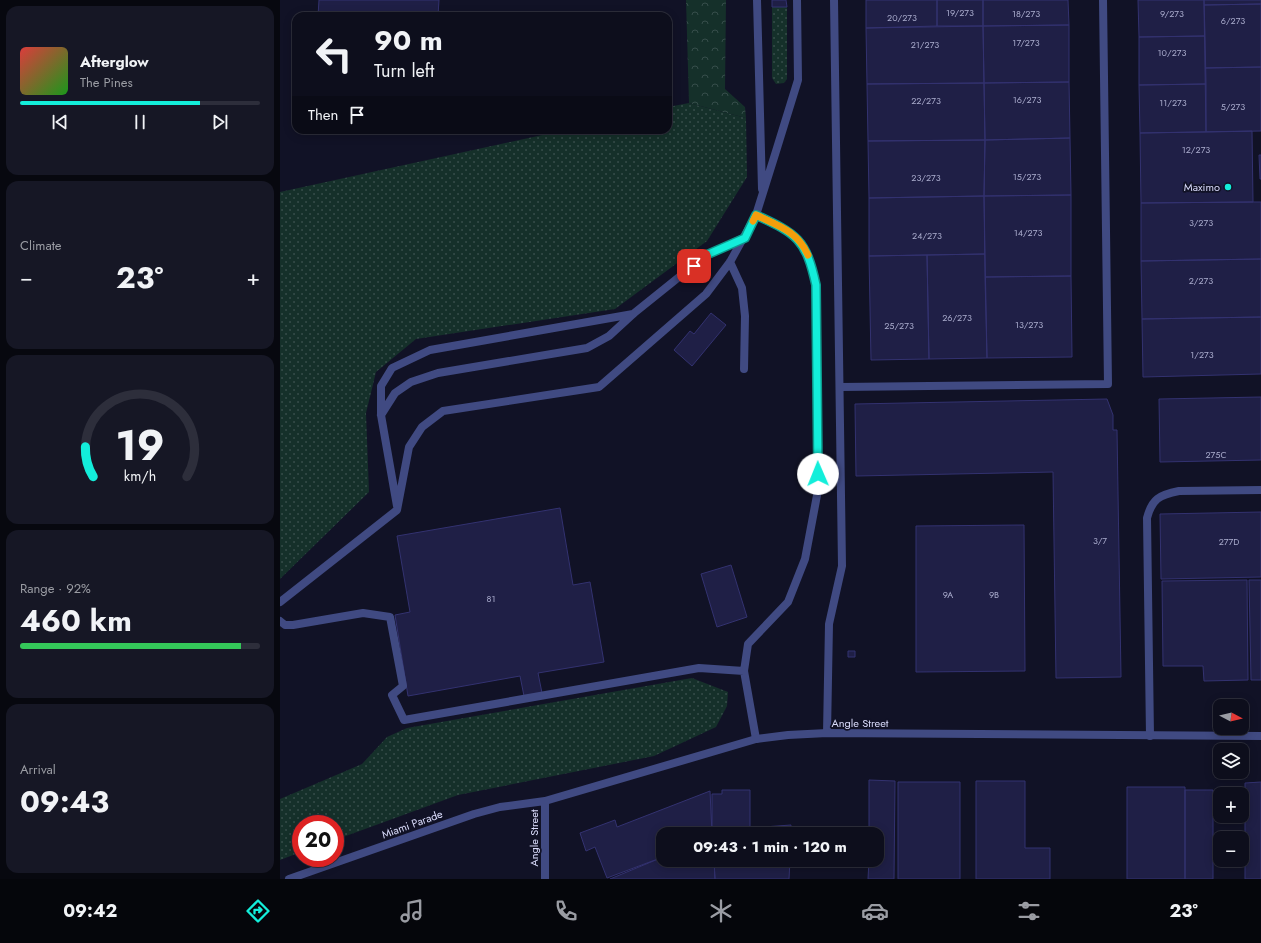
<!DOCTYPE html>
<meta charset="utf-8">
<style>
:root{--surface:#0d0e1c;--page:#161725;--text:#f1f3f6;--muted:#9a9ca3;--line:#2d2e3b;--accent:#13eeda}
body{margin:0;font-family:Jost,sans-serif;background:var(--page);color:var(--text);height:100vh;display:flex;flex-direction:column;font-size:15px;white-space:nowrap}
*{box-sizing:border-box;margin:0}
p{font-size:13px;color:var(--muted)}
.icon{flex:none;width:22px;height:22px;fill:none;stroke:currentColor;stroke-width:2;stroke-linecap:round;stroke-linejoin:round}
.map{position:relative;flex:1;overflow:hidden}
.sheet{display:flex;flex-direction:column;gap:6px;padding:6px;background:#07080f;width:280px}
.sheet>*{flex:none}
.top-card{position:absolute;left:12px;top:12px;width:380px;height:122px;border-radius:12px;box-shadow:0 2px 10px #0003,0 0 0 1px var(--line);background:#0d0e1c;color:var(--text);overflow:hidden}
.needle{width:26px;rotate:97deg}
.buttons{position:absolute;left:933px;top:699px;display:grid;gap:8px}
.buttons a{display:grid;place-items:center;width:36px;height:36px;border-radius:8px;background:var(--surface);box-shadow:0 2px 10px #0003,0 0 0 1px var(--line);font-size:20px}
.speed{position:absolute;left:12px;top:815px;display:flex;gap:8px;font-size:20px;font-weight:700;text-align:center}
.speed>*{display:grid;place-content:center;width:52px;height:52px;border-radius:50%;background:var(--surface);box-shadow:0 2px 10px #0003,0 0 0 1px var(--line);line-height:1}
.speed .limit{border:6px solid #d22;background:#fff;color:#111}
.pin{position:absolute;display:grid;place-items:center;width:34px;height:34px;color:#fff;margin:-17px;border-radius:8px;box-shadow:0 2px 6px #0006}
.me{position:absolute;width:44px;margin:-22px;rotate:359deg;stroke-linejoin:round;filter:drop-shadow(0 0 3px #0008)}
.turn{display:flex;align-items:center;gap:14px;height:84px;padding:0 16px;font-size:18px}
.turn .icon{width:52px;height:52px;stroke-width:2.5}
.turn b{display:block;font-size:28px;line-height:34px}
.then{display:flex;align-items:center;height:38px;padding:0 16px;background:#0003;gap:8px;font-size:15px}
.big{font-size:30px;font-weight:700;line-height:1.1}
.sheet .card{flex:1;display:flex;flex-direction:column;justify-content:center;gap:6px;min-width:0;padding:0 14px;border-radius:12px;background:var(--page)}
.sheet .dial{align-items:center;gap:0}
.dial svg{height:104px;overflow:visible;fill:none;stroke:var(--line);stroke-width:7;stroke-linecap:round;text-anchor:middle}
.dial text{fill:var(--text);stroke:none}
.song{display:flex;align-items:center;gap:12px}
.cover{width:48px;height:48px;border-radius:6px;background:linear-gradient(135deg,hsl(0 70% 55%),hsl(120 70% 35%))}
.played{height:4px;border-radius:2px;background:linear-gradient(90deg,var(--accent) 75%,var(--line) 75%)}
.keys{display:flex;justify-content:space-around;direction:ltr}
.heat{display:flex;justify-content:space-between;align-items:center;font-size:22px;direction:ltr}
.charge{height:6px;border-radius:3px;background:linear-gradient(90deg,#34c759 92%,var(--line) 0)}
.trip{position:absolute;left:376px;top:827px;width:228px;height:40px;border-radius:12px;background:var(--surface);box-shadow:0 2px 10px #0003,0 0 0 1px var(--line);font-weight:700;line-height:40px;text-align:center}
.menu{display:flex;height:64px;justify-content:space-around;align-items:center;background:#05060b;color:var(--muted)}
.menu .icon{width:28px;height:28px}
.menu .selected{color:var(--accent)}
.menu b{font-size:18px;color:var(--text)}
main{display:flex;flex:1;min-height:0}
.map>svg:first-child{display:block}
</style>
<main>
<section class="sheet">
<div class="card">
<div class="song"><i class="cover"></i><div><b>Afterglow</b><p>The Pines</p></div></div>
<div class="played"></div>
<div class="keys"><svg class="icon" aria-label="previous" viewBox="0 0 24 24"><path d="M18 5L8 12l10 7zM5 5v14"/></svg><svg class="icon" aria-label="pause" viewBox="0 0 24 24"><path d="M8 5v14M16 5v14"/></svg><svg class="icon" aria-label="next" viewBox="0 0 24 24"><path d="M6 5l10 7-10 7zM19 5v14"/></svg></div>
</div>
<div class="card"><p>Climate</p>
<div class="heat"><a>−</a><b class="big">23°</b><a>+</a></div>
</div>
<div class="card dial"><svg viewBox="0 0 100 80">
<path d="M14 69A42 42 0 1 1 86 69"/>
<path d="M14 69A42 42 0 0 1 8 46" stroke="#13eeda"/>
<text x="50" y="56" font-size="32" font-weight="700">19</text>
<text x="50" y="72" font-size="11">km/h</text>
</svg></div>
<div class="card"><p>Range · 92%</p><b class="big">460 km</b><div class="charge"></div></div>
<div class="card"><p>Arrival</p><b class="big">09:43</b></div>
</section>
<div class="map">
<svg width="981" height="879" viewBox="0 0 981 879">
<defs>
<pattern id="grass-dots" width="8" height="8" patternUnits="userSpaceOnUse"><rect width="8" height="8" fill="#15302a"/><path d="M2 2h.1M6 6h.1" fill="none" stroke="#364d4a" stroke-width="1.8" stroke-linecap="round"/></pattern>
<pattern id="forest-crowns" width="20" height="18" patternUnits="userSpaceOnUse"><rect width="20" height="18" fill="#15302a"/><path d="M2 6a3 3 0 1 1 6 0M12 15a3 3 0 1 1 6 0" fill="none" stroke="#364d4a"/></pattern>
</defs>
<rect width="100%" height="100%" fill="#111226"/>
<path fill="url(#grass-dots)" d="M 492,7 L 507,7 L 507,79 L 504,83 L 496,84 L 492,78 Z
M 409,103 L 466,118 L 467,177 L 427,241 L 335,309 L 136,339 L 96,372 L 86,413 L 89,492 L 0,579 L 0,192 L 285,130 L 388,130 L 388,107 Z
M 412,678 L 448,692 L 447,706 L 436,727 L 374,756 L 178,795 L 55,840 L 55,824 L 21,824 L 21,852 L 0,860 L 0,799 L 82,764 L 107,737 L 127,728 Z"/>
<path fill="url(#forest-crowns)" d="M 406,0 L 446,0 L 445,89 L 465,107 L 466,118 L 409,103 Z"/>
<path fill="#1f1f46" stroke="#333270" d="M 39,0 L 159,0 L 158,16 L 38,16 Z
M 492,0 L 506,0 L 507,7 L 492,7 Z
M 586,0 L 657,0 L 657,26 L 586,28 Z
M 657,0 L 703,0 L 703,26 L 657,26 Z
M 703,0 L 788,0 L 789,25 L 703,26 Z
M 858,0 L 924,0 L 925,36 L 859,37 Z
M 924,0 L 981,0 L 981,4 L 924,5 Z
M 981,4 L 981,67 L 925,68 L 924,5 Z
M 789,25 L 789,82 L 704,83 L 703,26 Z
M 703,26 L 704,83 L 587,84 L 586,28 Z
M 925,36 L 926,84 L 859,85 L 859,37 Z
M 981,67 L 981,131 L 926,132 L 925,68 Z
M 789,82 L 790,138 L 705,140 L 704,83 Z
M 704,83 L 705,140 L 588,141 L 587,84 Z
M 926,84 L 926,132 L 860,133 L 859,85 Z
M 972,131 L 973,202 L 861,203 L 860,133 Z
M 790,138 L 791,195 L 704,196 L 705,140 Z
M 705,140 L 704,196 L 589,198 L 588,141 Z
M 979,155 L 981,155 L 981,179 L 980,179 Z
M 791,195 L 791,276 L 705,277 L 704,196 Z
M 704,196 L 705,254 L 589,256 L 589,198 Z
M 973,202 L 981,202 L 981,259 L 861,261 L 861,203 Z
M 705,254 L 707,358 L 649,359 L 647,255 Z
M 647,255 L 649,359 L 591,360 L 589,256 Z
M 981,259 L 981,317 L 862,319 L 861,261 Z
M 791,276 L 792,357 L 707,358 L 705,277 Z
M 431,313 L 446,325 L 412,366 L 394,350 L 410,331 L 414,334 Z
M 981,317 L 981,374 L 863,377 L 862,319 Z
M 981,397 L 981,460 L 880,462 L 879,399 Z
M 827,399 L 833,415 L 833,430 L 837,430 L 841,677 L 776,678 L 773,472 L 576,476 L 575,404 Z
M 280,508 L 293,585 L 310,582 L 324,662 L 258,673 L 262,693 L 244,696 L 240,676 L 128,696 L 115,615 L 130,612 L 117,536 Z
M 981,512 L 981,577 L 881,579 L 880,514 Z
M 744,525 L 745,671 L 636,672 L 636,526 Z
M 451,565 L 467,617 L 437,627 L 421,574 Z
M 967,580 L 968,680 L 924,681 L 923,666 L 883,666 L 882,581 Z
M 969,580 L 981,580 L 981,680 L 971,680 Z
M 568,651 L 575,651 L 575,657 L 568,657 Z
M 589,780 L 615,781 L 614,879 L 588,879 L 589,860 L 597,860 L 597,834 L 589,834 Z
M 696,781 L 745,781 L 745,848 L 770,848 L 770,879 L 696,879 Z
M 618,782 L 680,782 L 680,879 L 618,879 Z
M 981,782 L 981,879 L 965,879 L 965,783 Z
M 847,787 L 905,787 L 905,879 L 847,879 Z
M 442,790 L 470,790 L 470,828 L 432,828 L 432,794 L 442,794 Z
M 905,790 L 933,790 L 933,879 L 905,879 Z
M 430,791 L 432,834 L 383,834 L 383,857 L 327,878 L 315,847 L 306,851 L 300,833 L 335,820 L 337,827 Z
M 511,825 L 510,834 L 432,834 L 432,828 L 470,828 Z
M 383,857 L 383,860 L 434,860 L 435,879 L 330,879 Z
M 434,860 L 510,860 L 509,879 L 435,879 Z"/>
<g fill="none" stroke-linecap="round" stroke-linejoin="round">
<path stroke="#404a82" stroke-width="8" d="M 477,0 L 482,189
M 476,215 C 517,234 526,239 536,285 L 538,490 L 525,559 L 508,602 L 468,644 L 464,671 L 476,739
M 450,262 L 462,288 L 465,316 L 464,369
M 561,387 L 828,384 L 823,0
M 101,415 L 115,393 L 131,382 L 158,373 L 307,348 L 329,336 L 353,314 L 424,257 L 465,237
M 117,506 L 101,415 L 101,386 L 112,368 L 150,350 L 353,314
M 0,602 L 117,510 L 129,447 L 142,427 L 163,411 L 319,387 L 426,294 L 450,262 L 476,215 L 497,148 L 518,80 L 517,0
M 0,621 L 5,625 L 13,625 L 83,613 L 110,617 L 123,686 L 112,695 L 124,720 L 419,668 L 464,671
M 547,733 L 549,624 L 562,566 L 554,0
M 870,736 L 867,518 C 872,499 879,495 899,491 L 981,490"/>
<path stroke="#404a82" stroke-width="8" d="M 265,801 L 265,879
M 9,879 L 194,814 L 220,807 L 265,801 L 476,739 L 508,735 L 547,733 L 981,736"/>
</g>
<g fill="none" stroke-linecap="round" stroke-linejoin="round">
<g stroke="#0c9b8e" stroke-width="10">
<path id="route" d="M 414,266 L 424,256 L 465,238 L 476,215 C 517,234 526,239 536,285 L 538,474"/>
</g>
<use href="#route" stroke="#13eeda" stroke-width="7"/>
<path stroke="#f59e0b" stroke-width="7" d="M 473,221 L 476,215 C 499,226 517,231 528,255"/>
</g>
<circle fill="#13eeda" stroke="#111226" stroke-width="1.5" cx="948" cy="187" r="4"/>
<g text-anchor="middle" stroke-width="3.5" stroke-linejoin="round" paint-order="stroke">
<g font-size="9" fill="#abadce">
<text x="680" y="16">19/273</text>
<text x="746" y="17">18/273</text>
<text x="892" y="17">9/273</text>
<text x="622" y="21">20/273</text>
<text x="953" y="24">6/273</text>
<text x="746" y="46">17/273</text>
<text x="645" y="48">21/273</text>
<text x="892" y="56">10/273</text>
<text x="747" y="103">16/273</text>
<text x="646" y="104">22/273</text>
<text x="893" y="106">11/273</text>
<text x="953" y="110">5/273</text>
<text x="916" y="153">12/273</text>
<text x="747" y="180">15/273</text>
<text x="646" y="181">23/273</text>
<text x="921" y="226">3/273</text>
<text x="748" y="236">14/273</text>
<text x="647" y="239">24/273</text>
<text x="921" y="284">2/273</text>
<text x="677" y="321">26/273</text>
<text x="749" y="328">13/273</text>
<text x="619" y="329">25/273</text>
<text x="922" y="358">1/273</text>
<text x="936" y="458">275C</text>
<text x="820" y="544">3/7</text>
<text x="949" y="545">277D</text>
<text x="668" y="598">9A</text>
<text x="714" y="598">9B</text>
<text x="211" y="602">81</text>
</g>
<g font-size="11" fill="#dadcfc" stroke="#111226" text-anchor="end">
<text x="940" y="191">Maximo</text>
</g>
<g font-size="11" fill="#dadcfc" stroke="#111226">
<text x="580" y="727">Angle Street</text>
<text transform="translate(132 824) rotate(-20)" y="4">Miami Parade</text>
<text transform="translate(254 838) rotate(-90)" y="4">Angle Street</text>
</g>
</g>
</svg>
<div class="buttons">
<a><svg class="needle" viewBox="-14 -14 28 28"><path d="M0-13l5 13h-10z" fill="#e53935"/><path d="M0 13l5-13h-10z" fill="#9a9ca3"/></svg></a>
<a><svg class="icon" aria-label="layers" viewBox="0 0 24 24"><path d="M12 4l9 5-9 5-9-5zM3 14l9 5 9-5"/></svg></a>
<a>+</a>
<a>−</a>
</div>
<div class="speed"><div class="limit">20</div></div>
<div class="pin" style="left:414px;top:266px;background:#d93025"><svg class="icon" aria-label="arrive" viewBox="0 0 24 24"><path d="M6 21V4h12l-3 4 3 4H6"/></svg></div>
<svg class="me" style="left:538px;top:474px" viewBox="-20 -20 40 40"><circle r="19" fill="#fff"/><path d="M0-13L10 11 0 6-10 11z" fill="#13eeda"/></svg>
<div class="trip">09:43 · 1 min · 120 m</div>
<div class="top-card">
<div class="turn"><svg class="icon" aria-label="left" viewBox="0 0 24 24"><path d="M17 20v-9H6M10 6l-5 5 5 5"/></svg><div><b>90 m</b>Turn left</div></div>
<div class="then">Then<svg class="icon" aria-label="arrive" viewBox="0 0 24 24"><path d="M6 21V4h12l-3 4 3 4H6"/></svg></div>
</div>
</div>
</main>
<nav class="menu">
<b>09:42</b>
<svg class="icon selected" aria-label="directions" viewBox="0 0 24 24"><path d="M12 3l9 9-9 9-9-9zM9 14v-3h6M13 9l2 2-2 2"/></svg>
<svg class="icon" aria-label="music" viewBox="0 0 24 24"><path d="M9 18V5l10-2v13"/><circle cx="6" cy="18" r="3"/><circle cx="16" cy="16" r="3"/></svg>
<svg class="icon" aria-label="phone" viewBox="0 0 24 24"><path d="M5 4h4l2 5-3 2q2 4 5 5l2-3 5 2v4C11 20 4 13 5 4z"/></svg>
<svg class="icon" aria-label="climate" viewBox="0 0 24 24"><path d="M12 3v18M4 7l16 10M4 17L20 7"/></svg>
<svg class="icon" aria-label="car" viewBox="0 0 24 24"><path d="M5 17H2v-5l4-1 3-4h7l3 4 3 1v5h-3M9 17h6M6 11h13"/><circle cx="7" cy="17" r="2"/><circle cx="17" cy="17" r="2"/></svg>
<svg class="icon" aria-label="filters" viewBox="0 0 24 24"><path d="M4 7h16M4 17h16"/><circle cx="9" cy="7" r="2"/><circle cx="15" cy="17" r="2"/></svg>
<b>23°</b>
</nav>
